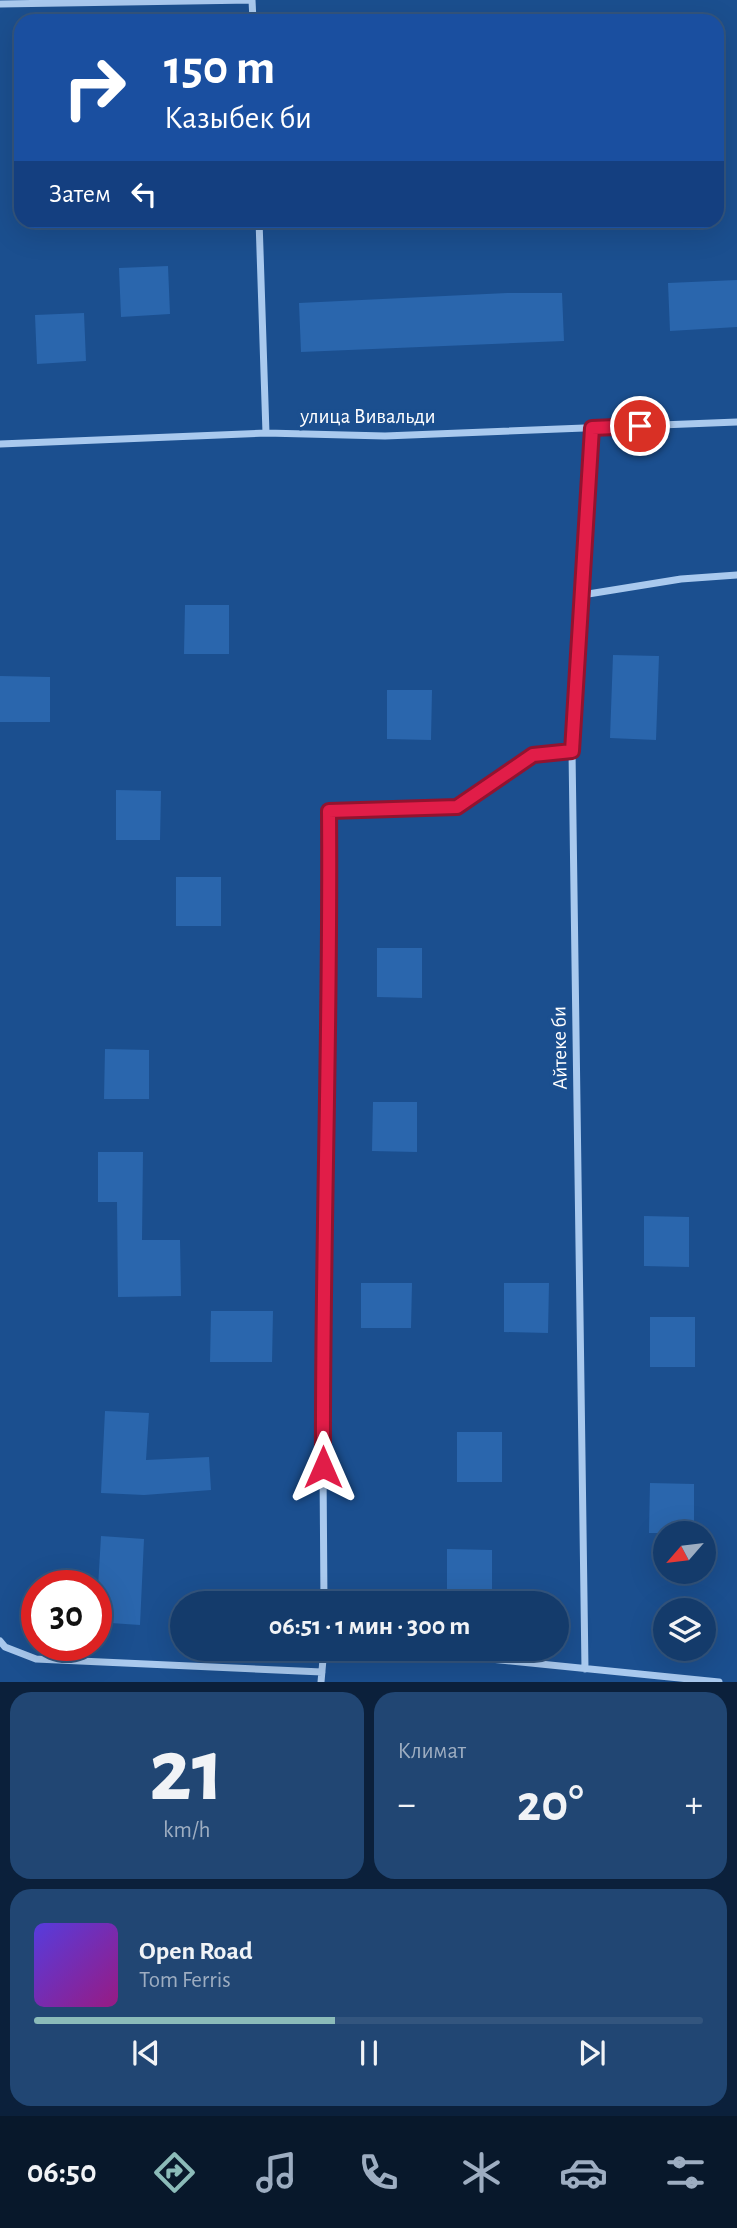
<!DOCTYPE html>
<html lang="ru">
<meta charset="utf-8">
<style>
:root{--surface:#143b6b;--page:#214673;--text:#f1f3f6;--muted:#9dadc1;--line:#33557e;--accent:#8bbbb9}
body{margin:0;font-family:"Alegreya Sans",sans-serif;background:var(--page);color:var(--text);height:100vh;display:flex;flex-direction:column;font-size:26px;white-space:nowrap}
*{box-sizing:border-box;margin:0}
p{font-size:23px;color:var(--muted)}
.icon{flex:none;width:38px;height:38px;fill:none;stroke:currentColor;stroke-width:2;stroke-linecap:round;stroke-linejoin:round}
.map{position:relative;height:1682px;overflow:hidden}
.details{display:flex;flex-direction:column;gap:10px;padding:10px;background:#0b203b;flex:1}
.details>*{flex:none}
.banner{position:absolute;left:14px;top:14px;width:710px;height:214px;border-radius:21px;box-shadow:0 7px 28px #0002,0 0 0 2px var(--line);background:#1a4fa0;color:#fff;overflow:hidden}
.needle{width:46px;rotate:242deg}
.buttons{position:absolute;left:653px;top:1521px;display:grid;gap:14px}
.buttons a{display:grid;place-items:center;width:63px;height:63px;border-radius:50%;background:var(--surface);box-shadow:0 7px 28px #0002,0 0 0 2px var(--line);font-size:35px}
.speed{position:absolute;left:21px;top:1570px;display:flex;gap:14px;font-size:35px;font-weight:700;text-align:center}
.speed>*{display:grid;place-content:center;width:91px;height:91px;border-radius:50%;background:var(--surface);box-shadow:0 7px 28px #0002,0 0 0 2px var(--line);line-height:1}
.speed .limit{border:10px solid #d22;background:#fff;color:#111}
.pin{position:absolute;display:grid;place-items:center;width:60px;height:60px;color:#fff;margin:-30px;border:4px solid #fff;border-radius:50%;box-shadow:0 2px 7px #0007}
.me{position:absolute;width:77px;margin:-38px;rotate:0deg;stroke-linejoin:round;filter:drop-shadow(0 0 5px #0008)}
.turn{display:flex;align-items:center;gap:24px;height:147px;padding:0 35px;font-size:32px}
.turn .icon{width:91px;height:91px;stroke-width:2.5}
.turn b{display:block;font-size:49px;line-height:60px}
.then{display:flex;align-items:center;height:66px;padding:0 35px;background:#0003;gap:14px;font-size:26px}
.big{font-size:52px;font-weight:700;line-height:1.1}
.details .tile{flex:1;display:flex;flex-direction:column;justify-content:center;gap:10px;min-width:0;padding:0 24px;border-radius:21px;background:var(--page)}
.details .dial{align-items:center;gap:0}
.dial b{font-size:91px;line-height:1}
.song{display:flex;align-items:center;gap:21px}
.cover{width:84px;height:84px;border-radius:10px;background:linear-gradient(135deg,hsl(250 70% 55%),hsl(310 70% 35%))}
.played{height:7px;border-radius:4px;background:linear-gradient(90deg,var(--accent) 45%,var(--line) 45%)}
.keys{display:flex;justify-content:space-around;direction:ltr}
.heat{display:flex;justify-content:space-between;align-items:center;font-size:38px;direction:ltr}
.details .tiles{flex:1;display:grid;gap:10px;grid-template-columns:1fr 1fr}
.tile:last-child{grid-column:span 2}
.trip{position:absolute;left:170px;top:1591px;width:399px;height:70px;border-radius:35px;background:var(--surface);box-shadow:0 7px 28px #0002,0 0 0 2px var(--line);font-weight:700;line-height:70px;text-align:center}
.tab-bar{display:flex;height:112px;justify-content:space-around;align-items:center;background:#08182b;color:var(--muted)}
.tab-bar .icon{width:49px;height:49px}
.tab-bar .selected{color:var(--accent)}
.tab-bar b{font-size:32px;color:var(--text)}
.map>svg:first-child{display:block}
</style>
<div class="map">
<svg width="737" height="1682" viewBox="0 0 737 1682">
<rect width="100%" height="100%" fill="#1b4f8f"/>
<path fill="#2a66ad" d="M 168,266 L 170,314 L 121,317 L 119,268 Z
M 737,280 L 737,327 L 670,331 L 668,283 Z
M 507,293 L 562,293 L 564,341 L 301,352 L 299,303 Z
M 84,313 L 86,361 L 37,364 L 35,315 Z
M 185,605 L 229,605 L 229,654 L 184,654 Z
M 613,655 L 659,656 L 656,740 L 610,738 Z
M 0,676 L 50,677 L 50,722 L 0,722 Z
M 387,690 L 432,690 L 431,740 L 387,739 Z
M 116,790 L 161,791 L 160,840 L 116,840 Z
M 176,877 L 221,877 L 221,926 L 176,926 Z
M 377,948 L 422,948 L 422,998 L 377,997 Z
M 105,1049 L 149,1050 L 149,1099 L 104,1099 Z
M 373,1102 L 417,1102 L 417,1152 L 372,1151 Z
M 98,1152 L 143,1152 L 142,1240 L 180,1240 L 181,1296 L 118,1297 L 117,1202 L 98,1202 Z
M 644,1216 L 689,1217 L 689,1267 L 644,1266 Z
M 361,1283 L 412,1283 L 411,1328 L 361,1328 Z
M 504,1283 L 549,1283 L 548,1333 L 504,1332 Z
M 211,1311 L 273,1311 L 272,1362 L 210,1362 Z
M 650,1317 L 695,1317 L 695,1367 L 650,1367 Z
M 105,1411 L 149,1413 L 146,1460 L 209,1457 L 211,1490 L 144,1495 L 101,1493 Z
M 457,1432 L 502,1432 L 502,1482 L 457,1482 Z
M 650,1483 L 694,1484 L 694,1533 L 649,1533 Z
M 101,1536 L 144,1539 L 140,1625 L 96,1622 Z
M 447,1549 L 492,1550 L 492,1599 L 447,1599 Z"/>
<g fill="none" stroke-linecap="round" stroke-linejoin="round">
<path stroke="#a9c9ee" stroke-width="7" d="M 0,4 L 252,0 L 253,21
M 259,220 L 266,433
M 0,444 L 266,433 L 385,436 L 737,422
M 582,595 L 681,579 L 737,575
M 324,1603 L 322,1331 L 331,989 L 329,811 L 457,807 L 533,755 L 572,751
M 0,1641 L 5,1647 L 36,1659 L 322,1672
M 381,1648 L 719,1682
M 585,1669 L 572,751 L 592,428
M 321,1682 L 324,1648"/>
</g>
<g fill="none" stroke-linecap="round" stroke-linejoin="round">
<g stroke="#92132f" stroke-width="18">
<path id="route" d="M 323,1467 C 322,1248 331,1030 329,811 L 457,807 L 533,755 L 572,751 L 592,428 L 640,426"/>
</g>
<use href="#route" stroke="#e11d48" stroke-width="12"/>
</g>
<g text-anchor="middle" stroke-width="7" stroke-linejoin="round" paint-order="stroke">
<g font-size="21" fill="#fff" stroke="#1b4f8f">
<text x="368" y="423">улица Вивальди</text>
<text transform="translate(559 1048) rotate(-91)" y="7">Айтеке би</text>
</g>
</g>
</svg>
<div class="buttons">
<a><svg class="needle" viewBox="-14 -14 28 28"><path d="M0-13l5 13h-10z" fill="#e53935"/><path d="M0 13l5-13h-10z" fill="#9dadc1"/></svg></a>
<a><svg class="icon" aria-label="layers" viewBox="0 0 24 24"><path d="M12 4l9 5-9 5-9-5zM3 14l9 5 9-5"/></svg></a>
</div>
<div class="speed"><div class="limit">30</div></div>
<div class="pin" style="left:640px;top:426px;background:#d93025"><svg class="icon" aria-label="arrive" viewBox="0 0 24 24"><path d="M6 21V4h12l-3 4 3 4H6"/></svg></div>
<svg class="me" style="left:323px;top:1467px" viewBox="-20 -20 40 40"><path d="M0-17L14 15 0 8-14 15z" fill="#e11d48" stroke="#fff" stroke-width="4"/></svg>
<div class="trip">06:51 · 1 мин · 300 m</div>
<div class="banner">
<div class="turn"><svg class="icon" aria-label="right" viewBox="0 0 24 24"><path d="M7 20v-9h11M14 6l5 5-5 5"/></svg><div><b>150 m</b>Казыбек би</div></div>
<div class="then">Затем<svg class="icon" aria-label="left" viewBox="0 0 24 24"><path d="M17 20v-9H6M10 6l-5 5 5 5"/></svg></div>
</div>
</div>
<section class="details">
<div class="tiles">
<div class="tile dial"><b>21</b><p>km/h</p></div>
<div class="tile"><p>Климат</p>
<div class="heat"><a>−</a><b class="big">20°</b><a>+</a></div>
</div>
<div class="tile">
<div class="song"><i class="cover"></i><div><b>Open Road</b><p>Tom Ferris</p></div></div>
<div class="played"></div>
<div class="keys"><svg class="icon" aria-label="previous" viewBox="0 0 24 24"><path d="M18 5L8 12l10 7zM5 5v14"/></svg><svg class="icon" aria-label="pause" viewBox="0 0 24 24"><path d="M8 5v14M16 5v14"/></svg><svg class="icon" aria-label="next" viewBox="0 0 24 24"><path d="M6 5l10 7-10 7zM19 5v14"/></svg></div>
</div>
</div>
</section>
<nav class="tab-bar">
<b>06:50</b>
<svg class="icon selected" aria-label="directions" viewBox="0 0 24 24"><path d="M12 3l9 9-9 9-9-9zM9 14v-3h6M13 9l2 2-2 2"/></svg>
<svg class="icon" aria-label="music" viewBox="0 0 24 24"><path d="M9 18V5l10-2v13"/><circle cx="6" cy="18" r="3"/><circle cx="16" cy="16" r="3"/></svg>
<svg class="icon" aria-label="phone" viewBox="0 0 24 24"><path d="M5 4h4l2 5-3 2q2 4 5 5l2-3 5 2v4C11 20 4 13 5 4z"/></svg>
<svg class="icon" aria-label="climate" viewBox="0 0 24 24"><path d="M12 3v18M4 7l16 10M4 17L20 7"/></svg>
<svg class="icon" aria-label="car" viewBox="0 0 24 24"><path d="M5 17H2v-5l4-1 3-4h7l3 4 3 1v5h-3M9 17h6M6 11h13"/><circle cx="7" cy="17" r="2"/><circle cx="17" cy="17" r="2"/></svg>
<svg class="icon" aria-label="filters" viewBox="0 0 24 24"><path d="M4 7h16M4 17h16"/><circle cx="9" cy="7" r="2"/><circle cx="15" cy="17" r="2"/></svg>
</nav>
